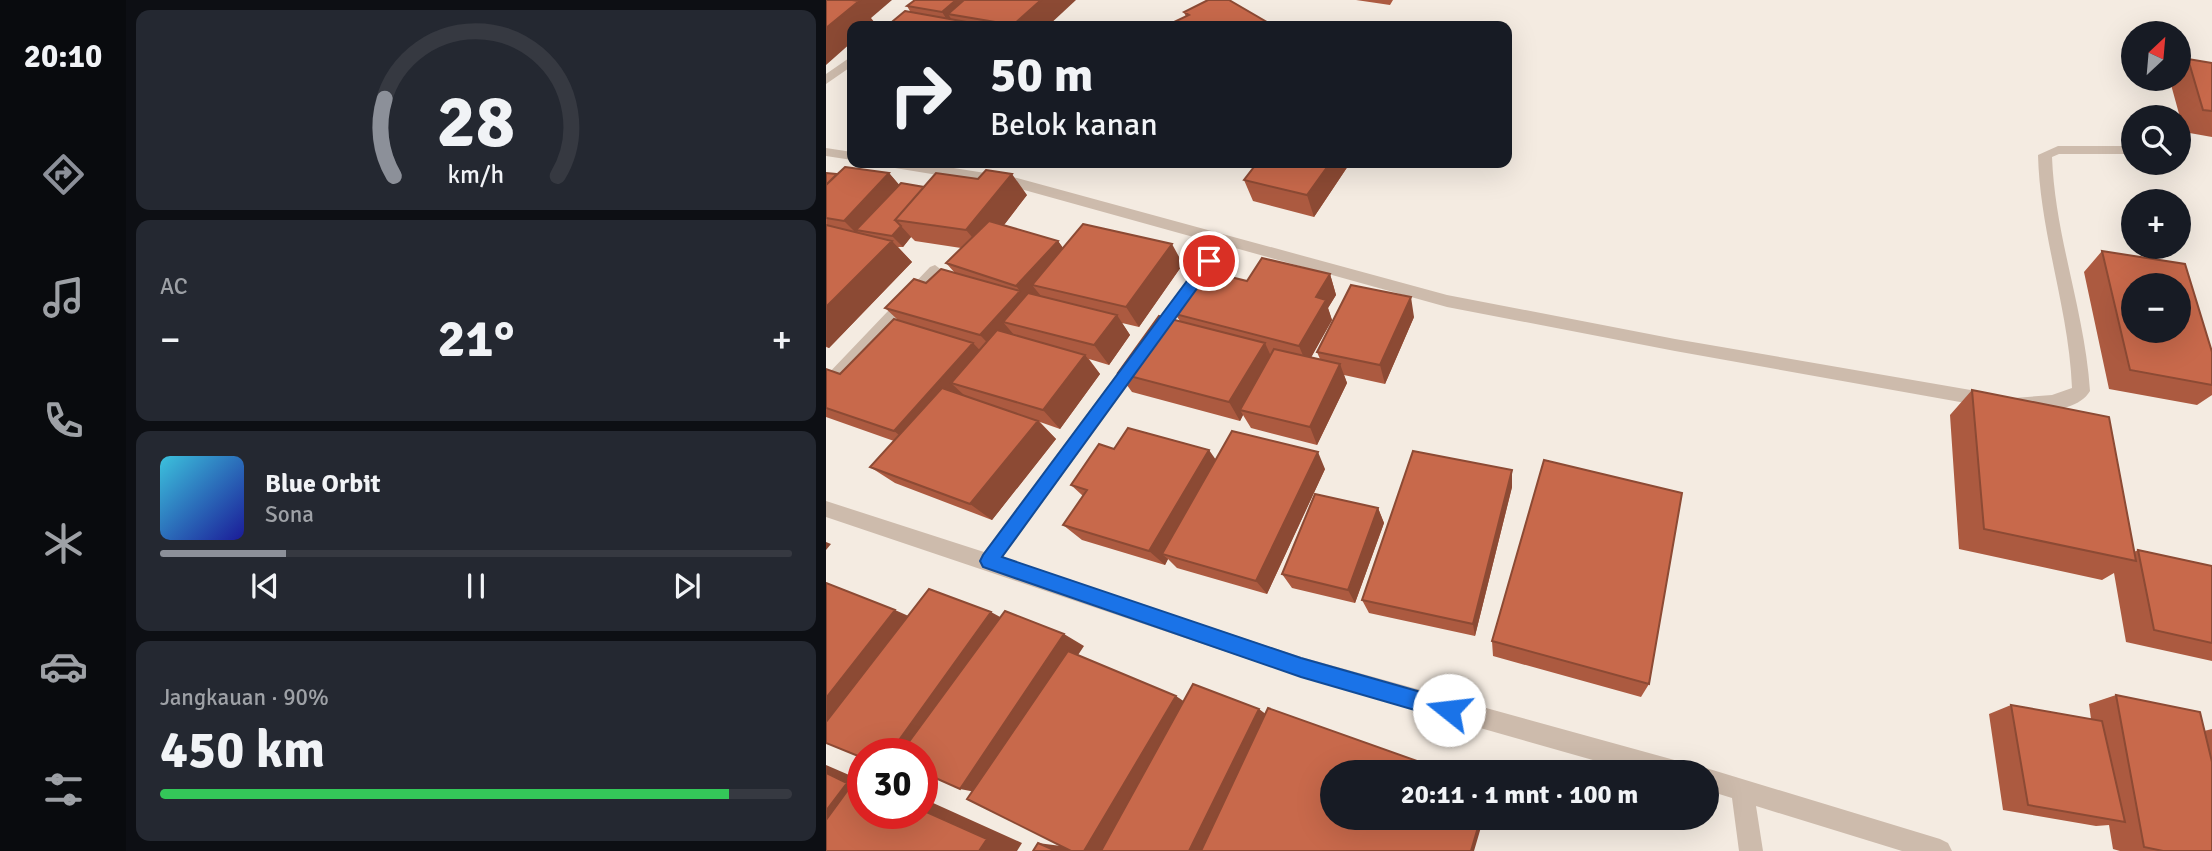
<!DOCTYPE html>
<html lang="id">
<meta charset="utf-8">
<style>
:root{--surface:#171b24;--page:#242831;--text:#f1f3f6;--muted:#9ea1a6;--line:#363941;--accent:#8c9099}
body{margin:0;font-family:Signika,sans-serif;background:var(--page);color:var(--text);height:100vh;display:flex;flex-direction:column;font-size:26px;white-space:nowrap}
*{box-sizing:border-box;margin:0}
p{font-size:23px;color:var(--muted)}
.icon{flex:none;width:38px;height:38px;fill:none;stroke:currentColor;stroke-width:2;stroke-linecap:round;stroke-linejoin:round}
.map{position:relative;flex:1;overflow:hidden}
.panel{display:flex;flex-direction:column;gap:10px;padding:10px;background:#0d0f14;width:700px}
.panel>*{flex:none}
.banner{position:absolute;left:21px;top:21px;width:665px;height:147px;border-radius:14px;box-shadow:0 7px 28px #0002;background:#171b24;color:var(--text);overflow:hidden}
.needle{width:46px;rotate:26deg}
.fabs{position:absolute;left:1295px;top:21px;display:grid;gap:14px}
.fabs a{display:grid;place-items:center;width:70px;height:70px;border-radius:50%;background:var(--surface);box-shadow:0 7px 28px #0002;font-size:35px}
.speed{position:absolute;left:21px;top:738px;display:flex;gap:14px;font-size:35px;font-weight:700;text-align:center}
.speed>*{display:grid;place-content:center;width:91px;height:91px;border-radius:50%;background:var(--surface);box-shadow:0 7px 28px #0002;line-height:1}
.speed .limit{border:10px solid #d22;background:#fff;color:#111}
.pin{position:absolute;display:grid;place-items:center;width:60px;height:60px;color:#fff;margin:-30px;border:4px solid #fff;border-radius:50%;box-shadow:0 2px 7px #0007}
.me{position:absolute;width:77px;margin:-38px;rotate:286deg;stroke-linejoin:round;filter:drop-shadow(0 0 5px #0008)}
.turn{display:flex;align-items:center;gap:24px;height:147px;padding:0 28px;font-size:32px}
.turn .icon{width:91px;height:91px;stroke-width:2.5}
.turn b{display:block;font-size:49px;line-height:60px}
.big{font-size:52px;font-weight:800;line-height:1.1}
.panel .card{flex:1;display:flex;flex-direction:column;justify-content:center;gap:10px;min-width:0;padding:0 24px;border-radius:14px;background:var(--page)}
.panel .dial{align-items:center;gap:0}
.dial svg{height:182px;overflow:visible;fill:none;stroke:var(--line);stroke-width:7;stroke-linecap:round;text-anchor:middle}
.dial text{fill:var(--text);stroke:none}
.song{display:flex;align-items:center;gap:21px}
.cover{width:84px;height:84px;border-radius:10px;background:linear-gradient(135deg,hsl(190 70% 55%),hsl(240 70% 35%))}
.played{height:7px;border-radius:4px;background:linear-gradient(90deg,var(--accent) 20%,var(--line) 20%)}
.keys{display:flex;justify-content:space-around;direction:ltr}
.heat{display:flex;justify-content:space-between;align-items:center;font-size:38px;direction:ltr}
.charge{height:10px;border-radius:5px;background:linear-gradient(90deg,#34c759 90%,var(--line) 0)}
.trip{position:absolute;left:494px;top:760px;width:399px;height:70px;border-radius:35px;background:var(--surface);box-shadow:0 7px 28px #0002;font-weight:800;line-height:70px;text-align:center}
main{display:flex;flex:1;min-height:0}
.menu{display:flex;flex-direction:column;width:126px;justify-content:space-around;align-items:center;background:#090b0e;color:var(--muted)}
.menu .icon{width:49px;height:49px}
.menu .active{color:var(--accent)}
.menu b{font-size:32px;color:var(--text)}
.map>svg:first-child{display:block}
</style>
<main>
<nav class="menu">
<b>20:10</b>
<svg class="icon active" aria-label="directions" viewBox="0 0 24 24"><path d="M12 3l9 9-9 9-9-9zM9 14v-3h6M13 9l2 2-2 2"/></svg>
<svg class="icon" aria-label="music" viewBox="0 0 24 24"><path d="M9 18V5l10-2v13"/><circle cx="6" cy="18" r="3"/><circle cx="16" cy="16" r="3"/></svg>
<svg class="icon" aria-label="phone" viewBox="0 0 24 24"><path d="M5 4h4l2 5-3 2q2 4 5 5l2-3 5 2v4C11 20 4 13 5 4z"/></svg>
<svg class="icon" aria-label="climate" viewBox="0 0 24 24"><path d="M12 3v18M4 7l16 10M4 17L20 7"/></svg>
<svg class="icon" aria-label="car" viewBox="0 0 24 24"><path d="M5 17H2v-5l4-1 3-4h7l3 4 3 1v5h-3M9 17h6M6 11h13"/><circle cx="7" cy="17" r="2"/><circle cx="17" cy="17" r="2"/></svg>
<svg class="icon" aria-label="filters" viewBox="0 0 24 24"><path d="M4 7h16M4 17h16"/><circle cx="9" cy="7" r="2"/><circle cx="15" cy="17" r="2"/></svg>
</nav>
<section class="panel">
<div class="card dial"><svg viewBox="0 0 100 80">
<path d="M14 69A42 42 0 1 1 86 69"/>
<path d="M14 69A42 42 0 0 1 10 35" stroke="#8c9099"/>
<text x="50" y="56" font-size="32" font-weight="700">28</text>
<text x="50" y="72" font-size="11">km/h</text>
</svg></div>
<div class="card"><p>AC</p>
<div class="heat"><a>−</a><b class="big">21°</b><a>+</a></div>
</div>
<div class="card">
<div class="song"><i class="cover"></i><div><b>Blue Orbit</b><p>Sona</p></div></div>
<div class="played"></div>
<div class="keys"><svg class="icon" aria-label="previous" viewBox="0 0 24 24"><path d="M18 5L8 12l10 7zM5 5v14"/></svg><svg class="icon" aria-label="pause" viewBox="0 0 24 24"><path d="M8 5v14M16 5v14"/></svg><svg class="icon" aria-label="next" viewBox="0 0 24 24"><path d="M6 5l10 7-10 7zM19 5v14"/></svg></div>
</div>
<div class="card"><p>Jangkauan · 90%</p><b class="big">450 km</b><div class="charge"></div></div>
</section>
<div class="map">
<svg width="1386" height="851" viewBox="0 0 1386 851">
<rect width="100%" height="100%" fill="#f4ebe1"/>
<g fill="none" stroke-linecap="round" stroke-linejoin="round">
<path fill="#cdbbac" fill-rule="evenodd" d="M 26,56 L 26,66 L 0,84 L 0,74 Z
M 1232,146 L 1307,146 L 1307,154 L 1233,154 L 1226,157 C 1229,237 1259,312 1264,391 C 1252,412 1214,412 1194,410 L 1188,408 L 1185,403 L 1188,398 L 1226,395 L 1246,388 C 1243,309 1214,234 1212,155 Z
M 0,148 L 26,152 L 26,160 L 0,156 Z
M 62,163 L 96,163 L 191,178 L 621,295 L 849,339 L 1162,393 L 1168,395 L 1171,400 L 1168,405 L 1162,407 L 849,351 L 621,307 L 402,246 L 335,339 L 323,339 L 321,335 L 323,331 L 389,243 L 191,188 L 69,168 Z
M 109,265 L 117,271 L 114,275 L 6,392 L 0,394 L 0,376 L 104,267 Z
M 310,354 L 316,356 L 318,361 L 316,366 L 176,558 L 475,657 L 852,761 L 860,764 L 863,772 L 809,772 L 475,677 L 0,517 L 0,501 L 158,552 L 304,356 Z
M 880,768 L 1114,839 L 1122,843 L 1126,851 L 1076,851 L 930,806 L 937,851 L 913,851 L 906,798 L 880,790 L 880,772 L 872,772 Z"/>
</g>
<path fill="#ac5a40" d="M 530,0 L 567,0 L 564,5 Z
M 81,6 L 222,26 L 61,26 L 85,13 Z
M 358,12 L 439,21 L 441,26 L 352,26 L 350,21 L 360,17 Z
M 1362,59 L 1386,63 L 1386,137 L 1358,132 L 1344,81 L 1346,79 L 1353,79 L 1353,70 Z
M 431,163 L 524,163 L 488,217 L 427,201 L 418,180 Z
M 0,173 L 11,174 L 63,173 L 73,185 L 201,195 L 178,225 L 232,241 L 237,248 L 357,264 L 313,327 L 296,323 L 304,335 L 283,365 L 263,359 L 274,374 L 234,429 L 214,422 L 230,439 L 166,520 L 69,483 L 44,467 L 68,441 L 0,417 L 0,369 L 14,374 L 72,320 L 59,308 L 100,283 L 129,273 L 120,263 L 135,248 L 89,241 L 85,237 L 77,247 L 72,247 L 86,262 L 3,348 L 0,347 Z
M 1276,251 L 1386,352 L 1386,395 L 1371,405 L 1283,389 L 1258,272 Z
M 504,274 L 510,295 L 502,308 L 506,320 L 485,357 L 494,359 L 491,352 L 588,317 L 559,384 L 518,375 L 521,383 L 491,445 L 425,428 L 417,415 L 414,421 L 306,392 L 292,373 L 354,321 L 349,314 L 421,281 Z
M 1146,390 L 1308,552 L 1312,550 L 1386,566 L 1386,661 L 1300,642 L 1288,573 L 1276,580 L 1133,549 L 1124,415 Z
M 288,449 L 390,459 L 499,469 L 441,594 L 351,568 L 342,559 L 339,565 L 256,540 L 237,525 L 257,496 L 245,485 Z
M 686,470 L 686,487 L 649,636 L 543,613 L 536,600 Z
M 552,508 L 558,523 L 529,603 L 466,588 L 456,574 Z
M 666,641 L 823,684 L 815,697 L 667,656 Z
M 1290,695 L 1378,731 L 1386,729 L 1386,851 L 1294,851 L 1287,849 L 1283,825 L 1270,826 L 1177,810 L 1163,714 L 1185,705 L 1265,719 L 1263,704 Z"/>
<path fill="#8c4a34" d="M 30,0 L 66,0 L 45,18 L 49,23 L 45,26 L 26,26 L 26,42 L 0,65 L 0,28 L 32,2 Z
M 130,0 L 169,0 L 122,14 L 130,26 L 125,26 L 116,12 Z
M 215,0 L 250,0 L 222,26 L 187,26 L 187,25 Z
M 439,21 L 441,26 L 430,26 Z
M 504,163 L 524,163 L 488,217 L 481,195 Z
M 63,173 L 82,195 L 30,230 L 40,240 L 39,242 L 18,221 Z
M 186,174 L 201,195 L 158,251 L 140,230 Z
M 75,226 L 85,237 L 77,247 L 66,236 Z
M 66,241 L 86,262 L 3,348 L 0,346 L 0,307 Z
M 232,241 L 247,262 L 206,285 L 215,296 L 177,322 L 189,336 L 173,355 L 154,335 L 194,291 L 190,286 Z
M 346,244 L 357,264 L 313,327 L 300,307 Z
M 504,274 L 510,295 L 502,308 L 506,320 L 481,365 L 473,346 L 490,297 Z
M 585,297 L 588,317 L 559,384 L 554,365 Z
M 291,315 L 304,335 L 283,365 L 268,345 Z
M 147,343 L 166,363 L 125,383 L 138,395 L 91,449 L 68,431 Z
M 439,343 L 448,363 L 414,410 L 417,415 L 414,421 L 403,402 Z
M 259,355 L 274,374 L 234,429 L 217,410 Z
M 514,364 L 521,383 L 491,445 L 484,427 Z
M 212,421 L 230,439 L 166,520 L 144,504 Z
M 383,450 L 395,467 L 336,554 L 342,559 L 339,565 L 323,551 Z
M 492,452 L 499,469 L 441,594 L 430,581 Z
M 686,470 L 686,487 L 649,636 L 647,624 Z
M 552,508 L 558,523 L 529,603 L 522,590 Z
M 0,542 L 5,544 L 0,550 Z
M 69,610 L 96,622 L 0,739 L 0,698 Z
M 165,612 L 187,624 L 96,754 L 63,754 Z
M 238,634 L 258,646 L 160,794 L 134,789 Z
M 350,696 L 365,706 L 281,851 L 258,851 Z
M 433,709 L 445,718 L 381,851 L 363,851 Z
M 0,765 L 37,781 L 37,811 L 0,851 Z
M 96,798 L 196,843 L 191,851 L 153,851 L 96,810 Z
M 655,817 L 658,817 L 648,851 L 645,851 Z
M 212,843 L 235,846 L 247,851 L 230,851 Z"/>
<path fill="#c8694b" stroke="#8c4a34" stroke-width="2" fill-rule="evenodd" d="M 0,0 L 26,0 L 33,1 L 0,28 Z
M 89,0 L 130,0 L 116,12 L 81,6 Z
M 138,0 L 215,0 L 187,25 L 122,14 Z
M 382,0 L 403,0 L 439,21 L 430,26 L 359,26 L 350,21 L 363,15 L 358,12 Z
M 79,11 L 163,26 L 61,26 Z
M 1362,59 L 1386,63 L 1386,111 L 1377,110 Z
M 431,163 L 504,163 L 481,195 L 418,180 Z
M 19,167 L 63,173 L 18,221 L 0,218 L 0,185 Z
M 160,170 L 186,174 L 140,230 L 69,220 L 110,173 L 152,179 Z
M 0,173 L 11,174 L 0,185 Z
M 75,183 L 98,187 L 69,220 L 75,226 L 66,236 L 30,230 Z
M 163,221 L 232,241 L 190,286 L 120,263 Z
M 257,224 L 346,244 L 300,307 L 206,285 Z
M 0,225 L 66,241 L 0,307 Z
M 1276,251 L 1359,264 L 1386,352 L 1386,385 L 1304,370 ZM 1307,285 L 1353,285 L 1353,331 L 1307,331 Z
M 436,258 L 504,274 L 490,297 L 500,300 L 473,346 L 349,314 L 380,271 L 421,281 Z
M 115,269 L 194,291 L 154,335 L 59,308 L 88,279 L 100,283 Z
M 525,285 L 585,297 L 554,365 L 491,352 Z
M 202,293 L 291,315 L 268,345 L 177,322 Z
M 333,316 L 439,343 L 403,402 L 292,373 Z
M 68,319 L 147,343 L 68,431 L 0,408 L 0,369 L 14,374 Z
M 171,330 L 259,355 L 217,410 L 125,383 Z
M 448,349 L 514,364 L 484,427 L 414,410 Z
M 116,388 L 212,421 L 144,504 L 44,467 Z
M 1146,390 L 1283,417 L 1310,561 L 1158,529 Z
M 302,428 L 383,450 L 323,551 L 237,525 L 261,490 L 245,485 L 273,444 L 288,449 Z
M 406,431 L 492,452 L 430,581 L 336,554 Z
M 587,451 L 686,470 L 647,624 L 536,600 Z
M 718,460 L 856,493 L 823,684 L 666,641 Z
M 489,494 L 552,508 L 522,590 L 456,574 Z
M 1312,550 L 1386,566 L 1386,643 L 1328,630 Z
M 0,583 L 69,610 L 0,698 Z
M 103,589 L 165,612 L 63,754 L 37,754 L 37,758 L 0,743 L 0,722 Z
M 179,611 L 238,634 L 134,789 L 96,772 L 96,754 L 74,754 Z
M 242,651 L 350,696 L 258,851 L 245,851 L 141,799 Z
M 367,684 L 433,709 L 363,851 L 275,851 Z
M 1290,695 L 1374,712 L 1386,762 L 1386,851 L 1337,851 L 1318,847 Z
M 1185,705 L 1276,721 L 1299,822 L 1202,805 Z
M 442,708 L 622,772 L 506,772 L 506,817 L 655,817 L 645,851 L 375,851 Z
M 0,773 L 21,783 L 0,811 Z
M 30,779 L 37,782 L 37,814 L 96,814 L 96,810 L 161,839 L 153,851 L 0,851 L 0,820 Z
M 212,843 L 230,851 L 207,851 Z"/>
<path fill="#1a73e8" stroke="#114b97" stroke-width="2" d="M 383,256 L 390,261 L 388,265 L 176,557 L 475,658 L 623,700 L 630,703 L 633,710 L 630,717 L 623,720 L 475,677 L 157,567 L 154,561 L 157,555 L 378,258 Z"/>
</svg>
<div class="fabs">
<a><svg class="needle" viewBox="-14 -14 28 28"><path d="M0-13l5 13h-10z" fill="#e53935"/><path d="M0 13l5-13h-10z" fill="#9ea1a6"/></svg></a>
<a><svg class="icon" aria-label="search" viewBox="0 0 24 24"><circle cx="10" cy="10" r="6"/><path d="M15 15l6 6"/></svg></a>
<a>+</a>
<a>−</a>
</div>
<div class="speed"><div class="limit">30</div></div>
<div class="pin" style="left:383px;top:261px;background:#d93025"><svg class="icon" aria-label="arrive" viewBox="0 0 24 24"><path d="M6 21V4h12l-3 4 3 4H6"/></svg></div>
<svg class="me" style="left:623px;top:710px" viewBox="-20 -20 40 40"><circle r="19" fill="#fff"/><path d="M0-13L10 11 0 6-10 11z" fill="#1a73e8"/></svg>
<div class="trip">20:11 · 1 mnt · 100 m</div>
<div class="banner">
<div class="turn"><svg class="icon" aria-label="right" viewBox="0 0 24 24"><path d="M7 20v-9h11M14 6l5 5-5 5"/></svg><div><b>50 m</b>Belok kanan</div></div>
</div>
</div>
</main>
